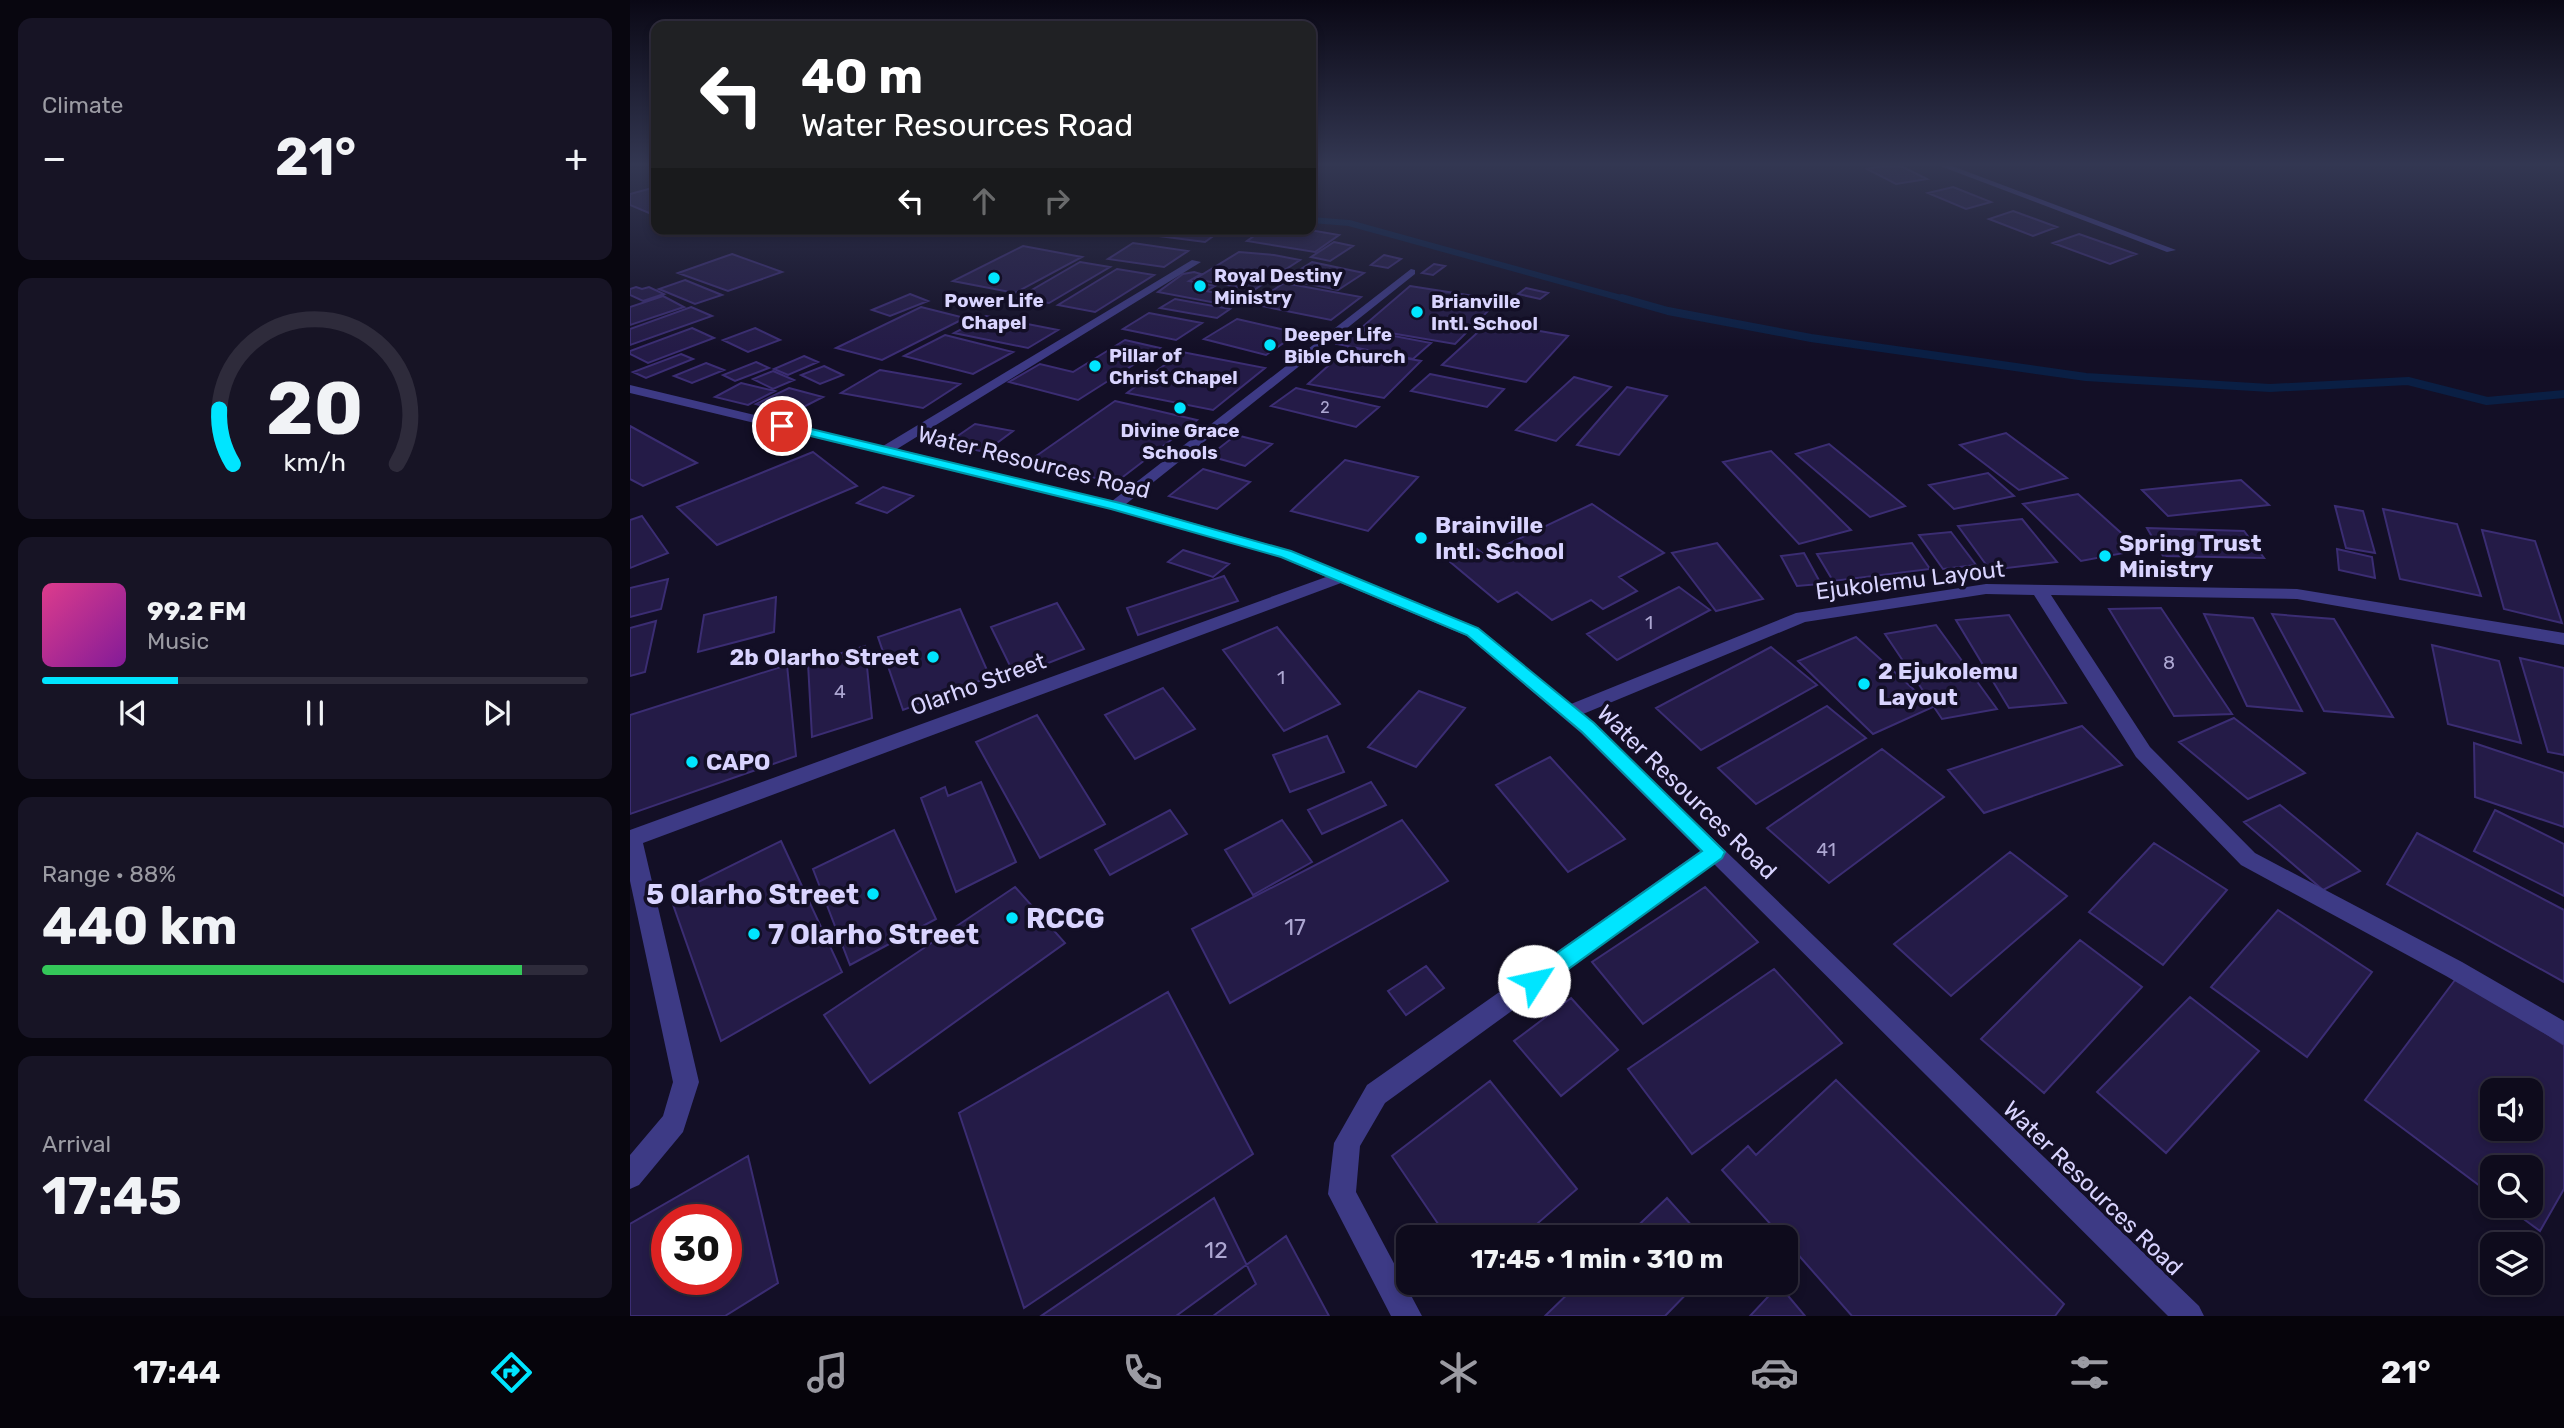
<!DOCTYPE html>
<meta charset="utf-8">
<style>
:root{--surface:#0e0b1c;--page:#171425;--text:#f1f3f6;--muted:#9b9ba3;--line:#2e2b3b;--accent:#00e5ff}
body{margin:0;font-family:Rubik,sans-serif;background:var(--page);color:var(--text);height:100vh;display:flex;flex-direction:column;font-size:26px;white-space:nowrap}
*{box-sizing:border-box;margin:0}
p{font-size:23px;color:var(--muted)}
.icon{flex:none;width:38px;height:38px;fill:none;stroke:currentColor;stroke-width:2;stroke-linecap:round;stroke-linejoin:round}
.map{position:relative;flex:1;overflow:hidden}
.side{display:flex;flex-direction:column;gap:18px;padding:18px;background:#08060f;width:630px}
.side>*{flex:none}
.hud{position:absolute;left:21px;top:21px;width:665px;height:214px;border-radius:14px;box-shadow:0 4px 10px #0003,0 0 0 2px var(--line);background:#202124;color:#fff;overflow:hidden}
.buttons{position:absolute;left:1850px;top:1078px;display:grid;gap:14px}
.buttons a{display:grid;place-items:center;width:63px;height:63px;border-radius:14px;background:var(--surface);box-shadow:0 4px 10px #0003,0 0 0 2px var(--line);font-size:35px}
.speed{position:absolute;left:21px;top:1204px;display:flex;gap:14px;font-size:35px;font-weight:700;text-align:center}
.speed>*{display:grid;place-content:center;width:91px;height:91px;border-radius:50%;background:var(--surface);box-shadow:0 4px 10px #0003,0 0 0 2px var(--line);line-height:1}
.speed .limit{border:10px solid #d22;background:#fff;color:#111}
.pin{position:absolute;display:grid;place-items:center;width:60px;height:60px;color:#fff;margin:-30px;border:4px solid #fff;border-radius:50%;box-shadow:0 2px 7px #0007}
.me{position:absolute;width:77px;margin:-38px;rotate:55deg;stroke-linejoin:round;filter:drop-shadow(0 0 5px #0008)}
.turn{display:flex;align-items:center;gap:24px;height:147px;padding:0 35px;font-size:32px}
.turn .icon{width:91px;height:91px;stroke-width:2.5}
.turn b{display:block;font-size:49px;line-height:60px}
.lanes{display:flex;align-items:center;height:66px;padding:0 35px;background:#0003;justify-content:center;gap:35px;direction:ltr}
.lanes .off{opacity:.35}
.big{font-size:52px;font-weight:700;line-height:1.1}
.side .card{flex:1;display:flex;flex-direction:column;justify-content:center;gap:10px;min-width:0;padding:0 24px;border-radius:14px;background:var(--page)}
.side .dial{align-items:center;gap:0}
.dial svg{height:182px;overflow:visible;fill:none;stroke:var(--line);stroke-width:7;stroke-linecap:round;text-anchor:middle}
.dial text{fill:var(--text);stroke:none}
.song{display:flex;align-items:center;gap:21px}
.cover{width:84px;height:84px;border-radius:10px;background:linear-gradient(135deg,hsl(330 70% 55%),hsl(290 70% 35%))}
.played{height:7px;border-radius:4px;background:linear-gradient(90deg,var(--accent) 25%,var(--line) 25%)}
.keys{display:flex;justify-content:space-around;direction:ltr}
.heat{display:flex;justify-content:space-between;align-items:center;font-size:38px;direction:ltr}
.charge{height:10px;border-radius:5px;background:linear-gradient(90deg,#34c759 88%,var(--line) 0)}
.trip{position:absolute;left:766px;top:1225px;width:402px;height:70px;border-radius:14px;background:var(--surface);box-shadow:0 4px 10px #0003,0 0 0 2px var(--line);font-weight:700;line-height:70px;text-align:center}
.menu{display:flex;height:112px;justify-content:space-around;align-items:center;background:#06040b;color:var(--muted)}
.menu .icon{width:49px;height:49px}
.menu .selected{color:var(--accent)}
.menu b{font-size:32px;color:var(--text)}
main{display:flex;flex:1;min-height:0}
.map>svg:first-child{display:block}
</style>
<main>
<section class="side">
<div class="card"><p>Climate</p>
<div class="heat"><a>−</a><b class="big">21°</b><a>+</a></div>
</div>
<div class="card dial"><svg viewBox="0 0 100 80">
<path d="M14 69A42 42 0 1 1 86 69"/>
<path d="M14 69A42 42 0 0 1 8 45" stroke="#00e5ff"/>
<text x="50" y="56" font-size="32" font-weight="700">20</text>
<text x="50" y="72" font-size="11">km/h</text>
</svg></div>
<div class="card">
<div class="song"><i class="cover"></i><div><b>99.2 FM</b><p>Music</p></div></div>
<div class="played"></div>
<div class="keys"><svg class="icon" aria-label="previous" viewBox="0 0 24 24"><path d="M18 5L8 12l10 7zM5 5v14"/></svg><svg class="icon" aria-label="pause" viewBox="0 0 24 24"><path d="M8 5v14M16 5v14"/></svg><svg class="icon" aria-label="next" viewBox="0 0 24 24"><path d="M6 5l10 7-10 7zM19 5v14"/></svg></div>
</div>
<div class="card"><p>Range · 88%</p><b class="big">440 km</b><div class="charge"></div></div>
<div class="card"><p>Arrival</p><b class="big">17:45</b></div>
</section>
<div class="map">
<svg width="1934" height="1316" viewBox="0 0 1934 1316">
<rect width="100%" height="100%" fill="#130f26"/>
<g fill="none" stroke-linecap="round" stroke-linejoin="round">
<path stroke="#0a1f44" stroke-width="6" d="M 681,220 L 719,223 L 998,300"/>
<path stroke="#0a1f44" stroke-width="8" d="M 992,298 L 1038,311 L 1181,338 L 1456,377 L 1640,388 L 1778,381 L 1857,401 L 1934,394"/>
</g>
<path fill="#241b47" stroke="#3b2d73" stroke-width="2" fill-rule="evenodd" d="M 1253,166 L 1271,166 L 1297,179 L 1266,184 L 1237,169 Z
M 26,187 L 26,211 L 19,213 L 0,205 L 0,194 Z
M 1323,187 L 1361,202 L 1336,209 L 1298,193 Z
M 1383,211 L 1427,227 L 1403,236 L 1359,219 Z
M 512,229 L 593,229 L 575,242 L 506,233 Z
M 634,229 L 674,229 L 709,235 L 685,252 L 617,241 Z
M 1449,234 L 1506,254 L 1480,264 L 1423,243 Z
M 704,242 L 723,246 L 700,261 L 681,257 Z
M 503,243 L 558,251 L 534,267 L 478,259 Z
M 393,246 L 452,257 L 385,293 L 323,281 Z
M 609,252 L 644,255 L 670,260 L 624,290 L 565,279 Z
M 102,254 L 152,272 L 98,291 L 48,273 Z
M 754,255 L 771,259 L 758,268 L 741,265 Z
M 450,262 L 480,267 L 419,303 L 388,298 Z
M 682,262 L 734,273 L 708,290 L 655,279 Z
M 804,264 L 815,266 L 803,275 L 792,273 Z
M 487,269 L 524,275 L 465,312 L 428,305 Z
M 564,272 L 571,274 L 559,281 L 585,286 L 576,291 L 614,298 L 602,306 L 528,292 L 553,274 Z
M 55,280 L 92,295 L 65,304 L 29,289 Z
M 654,283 L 731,297 L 701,320 L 622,304 Z
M 780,286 L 869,300 L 825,344 L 731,328 Z
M 6,287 L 12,289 L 19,287 L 34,294 L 13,301 L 0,295 L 0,289 Z
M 896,288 L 918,293 L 910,299 L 888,294 Z
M 280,294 L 298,301 L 260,316 L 242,310 Z
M 33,296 L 54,307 L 0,325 L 0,307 Z
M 545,299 L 600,309 L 587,318 L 530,308 Z
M 61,307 L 82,316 L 0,345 L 0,329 Z
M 291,307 L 335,318 L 252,360 L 206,348 Z
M 519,313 L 572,323 L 546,340 L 493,329 Z
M 356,316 L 428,330 L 398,348 L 324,333 Z
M 607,319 L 668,333 L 636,355 L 574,339 Z
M 859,322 L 938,336 L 896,382 L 812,365 Z
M 62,328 L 84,338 L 18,363 L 0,354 L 0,351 Z
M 125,328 L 150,340 L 118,352 L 93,340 Z
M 727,329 L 801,343 L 783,359 L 707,344 Z
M 315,335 L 383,352 L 343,374 L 274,356 Z
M 495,340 L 530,348 L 448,400 L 379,382 L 410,364 L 443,372 Z
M 718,348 L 791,361 L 754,398 L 678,384 Z
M 552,352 L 635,368 L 583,410 L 497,393 Z
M 51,354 L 63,359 L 16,378 L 3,372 Z
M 174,356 L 188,362 L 158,375 L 144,369 Z
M 126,362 L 139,368 L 105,381 L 93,375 Z
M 76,363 L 94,370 L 62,383 L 44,376 Z
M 194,366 L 213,375 L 190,384 L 171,375 Z
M 250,370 L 330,384 L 293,408 L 211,393 Z
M 143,371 L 164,380 L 143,389 L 123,379 Z
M 800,374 L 874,389 L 857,407 L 781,391 Z
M 944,377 L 981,387 L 926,441 L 886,430 Z
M 111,383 L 145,391 L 118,405 L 85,397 Z
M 997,387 L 1037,396 L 989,455 L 947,445 Z
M 159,388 L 193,397 L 160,414 L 126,404 Z
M 666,388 L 749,407 L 726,427 L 641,406 Z
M 485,401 L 567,420 L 485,483 L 399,461 Z
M 345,424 L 383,431 L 355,452 L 316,444 Z
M 0,426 L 67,463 L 13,486 L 0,479 Z
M 1376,433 L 1437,478 L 1389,490 L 1330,445 Z
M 606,435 L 642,444 L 615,466 L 579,456 Z
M 1199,444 L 1275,506 L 1240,517 L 1166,454 Z
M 1141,451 L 1221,530 L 1169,544 L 1093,462 Z
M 183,452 L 227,486 L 87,545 L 47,507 Z
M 715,460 L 788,477 L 738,531 L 661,511 Z
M 573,469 L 620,482 L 587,509 L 539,496 Z
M 1358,473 L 1384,496 L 1324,509 L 1299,485 Z
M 1611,480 L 1639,505 L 1538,516 L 1512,490 Z
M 253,487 L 283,496 L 257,513 L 227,503 Z
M 1448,494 L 1510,550 L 1451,561 L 1393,504 Z
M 962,504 L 1034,553 L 989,577 L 1007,591 L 973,609 L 961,600 L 922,620 L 887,592 L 868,602 L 819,561 L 847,549 L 855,555 Z
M 1705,506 L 1733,511 L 1745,553 L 1716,548 Z
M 1753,509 L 1827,524 L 1851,596 L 1770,579 Z
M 12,516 L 38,553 L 0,568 L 0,520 Z
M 1392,519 L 1427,562 L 1360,570 L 1328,526 Z
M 1517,528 L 1614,531 L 1634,558 L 1533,556 Z
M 1852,530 L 1905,541 L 1932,623 L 1874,609 Z
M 1321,532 L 1346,565 L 1313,569 L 1289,535 Z
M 1087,543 L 1133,599 L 1086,611 L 1042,553 Z
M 1282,543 L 1300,569 L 1203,581 L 1187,554 Z
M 1707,549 L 1742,557 L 1745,578 L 1709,570 Z
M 553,550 L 599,564 L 583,577 L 538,562 Z
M 1174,553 L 1191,584 L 1167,586 L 1151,556 Z
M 594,576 L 608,601 L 508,635 L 497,608 Z
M 38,579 L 31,609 L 0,617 L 0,588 Z
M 1049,587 L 1080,610 L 987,660 L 957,634 Z
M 146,597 L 144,632 L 68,652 L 74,615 Z
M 427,603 L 454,649 L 385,676 L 361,627 Z
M 1531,608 L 1602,714 L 1544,716 L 1479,609 Z
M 330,609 L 360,677 L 273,710 L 248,637 Z
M 1574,614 L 1623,618 L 1672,711 L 1617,706 Z
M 1642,614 L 1704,619 L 1763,717 L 1694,711 Z
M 1379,615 L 1436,703 L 1379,708 L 1326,620 Z
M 26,621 L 15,672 L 0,676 L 0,628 Z
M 1306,625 L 1367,709 L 1312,719 L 1255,634 Z
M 647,627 L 710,704 L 654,731 L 593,650 Z
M 1226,637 L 1303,707 L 1243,734 L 1168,661 Z
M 1802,645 L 1869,661 L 1891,743 L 1818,724 Z
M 235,646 L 242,718 L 182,737 L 178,663 Z
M 1141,647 L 1187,685 L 1071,750 L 1026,708 Z
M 1890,658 L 1934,668 L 1934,755 L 1918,752 Z
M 157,665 L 166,756 L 0,814 L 0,715 Z
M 533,688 L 565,729 L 505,759 L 475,715 Z
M 789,691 L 835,708 L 786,767 L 738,747 Z
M 1197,706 L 1236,738 L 1126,804 L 1088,768 Z
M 407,715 L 475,824 L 410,858 L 346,742 Z
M 1604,718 L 1675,773 L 1618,799 L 1549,742 Z
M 1452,726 L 1492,765 L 1354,813 L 1318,770 Z
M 697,736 L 714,772 L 660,792 L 643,755 Z
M 1844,743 L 1934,773 L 1934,827 L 1845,797 Z
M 1252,749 L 1314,797 L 1199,883 L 1137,828 Z
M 920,757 L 995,839 L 938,872 L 866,785 Z
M 351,782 L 386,862 L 326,892 L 291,798 L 315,787 L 318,796 Z
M 741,782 L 756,805 L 692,834 L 678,810 Z
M 1650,805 L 1730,871 L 1693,890 L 1614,822 Z
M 540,810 L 557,834 L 480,875 L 465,850 Z
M 1865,810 L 1934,844 L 1934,896 L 1844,851 Z
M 652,820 L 682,862 L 623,895 L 595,850 Z
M 772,820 L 818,881 L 600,1003 L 562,929 Z
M 264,830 L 306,919 L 220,965 L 183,869 Z
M 1787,833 L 1934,910 L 1934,982 L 1757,884 Z
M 151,841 L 212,972 L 91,1041 L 40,896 Z
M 1524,843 L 1597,890 L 1533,965 L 1459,912 Z
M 1380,852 L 1437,896 L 1321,996 L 1264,944 Z
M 385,887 L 435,943 L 240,1083 L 194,1015 Z
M 1075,887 L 1128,942 L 1013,1024 L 962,962 Z
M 1648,910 L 1742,972 L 1677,1057 L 1581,987 Z
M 1450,940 L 1512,987 L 1414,1093 L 1351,1039 Z
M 796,966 L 814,988 L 776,1015 L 758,991 Z
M 1144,969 L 1212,1043 L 1062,1154 L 998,1069 Z
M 1828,976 L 1934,1045 L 1934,1189 L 1910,1231 L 1876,1206 L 1900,1206 L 1900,1167 L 1862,1167 L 1862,1195 L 1735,1100 ZM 1862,1090 L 1900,1090 L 1900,1129 L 1862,1129 Z
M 538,992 L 623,1154 L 394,1308 L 329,1113 Z
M 1560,997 L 1629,1051 L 1536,1153 L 1467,1092 Z
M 941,998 L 988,1050 L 931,1096 L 884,1041 Z
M 1206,1080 L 1434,1304 L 1425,1316 L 1222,1316 L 1157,1242 L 1157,1237 L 1152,1237 L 1092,1170 L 1118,1146 L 1126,1155 Z
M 860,1081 L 947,1189 L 892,1237 L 817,1237 L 762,1156 Z
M 118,1156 L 148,1283 L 95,1316 L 0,1316 L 0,1224 ZM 37,1220 L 96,1220 L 96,1279 L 37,1279 Z
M 584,1198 L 626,1284 L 583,1316 L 411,1316 Z
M 1037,1198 L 1072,1237 L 996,1237 Z
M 656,1236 L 699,1316 L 546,1316 Z
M 949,1283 L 1067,1283 L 1035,1316 L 915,1316 Z
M 1149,1285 L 1175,1316 L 1120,1316 Z"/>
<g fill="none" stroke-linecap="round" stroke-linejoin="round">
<path fill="#3d3a85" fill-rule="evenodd" d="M 1310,166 L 1322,166 L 1546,250 L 1537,252 Z
M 562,260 L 571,262 L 267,449 L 482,501 L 781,269 L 785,270 L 785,274 L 496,504 L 662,551 L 849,628 L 941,704 L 1166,613 L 1356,584 L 1667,589 L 1934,633 L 1934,645 L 1667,599 L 1421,595 L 1520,747 L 1625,853 L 1832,962 L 1934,1021 L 1934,1045 L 1816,976 L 1611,865 L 1506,757 L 1404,595 L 1356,594 L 1175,622 L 953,714 L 1569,1306 L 1574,1316 L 1538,1316 L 1084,864 L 755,1103 L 730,1146 L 726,1192 L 792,1316 L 761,1316 L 698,1194 L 704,1143 L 737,1085 L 1070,851 L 951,733 L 837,636 L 711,583 L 13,843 L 69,1082 L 53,1132 L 9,1185 L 0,1189 L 0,1155 L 33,1116 L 43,1082 L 0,881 L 0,830 L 696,577 L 650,557 L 481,509 L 0,393 L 0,385 L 253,446 Z"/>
</g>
<linearGradient id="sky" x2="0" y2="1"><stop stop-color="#0a0815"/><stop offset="0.47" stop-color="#333752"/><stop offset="1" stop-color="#333752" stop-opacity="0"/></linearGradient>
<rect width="1934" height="350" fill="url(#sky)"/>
<path fill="#00e5ff" stroke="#0095a6" stroke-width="2" d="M 152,422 L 490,503 L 661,551 L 848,628 L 964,723 L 1095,852 L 1092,858 L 912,988 L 904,991 L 897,988 L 893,981 L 897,974 L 1072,851 L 952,732 L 837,635 L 651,557 L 481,509 L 148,428 L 146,426 Z"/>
<g fill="#00e5ff" stroke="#130f26" stroke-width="2.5">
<circle cx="364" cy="278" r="7"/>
<circle cx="570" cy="286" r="7"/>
<circle cx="787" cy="312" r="7"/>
<circle cx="640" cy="345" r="7"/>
<circle cx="465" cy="366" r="7"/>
<circle cx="550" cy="408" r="7"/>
<circle cx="791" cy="538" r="7"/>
<circle cx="1475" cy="556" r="7"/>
<circle cx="303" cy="657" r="7"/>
<circle cx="1234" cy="684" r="7"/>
<circle cx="62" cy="762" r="7"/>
<circle cx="243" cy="894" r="7"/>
<circle cx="382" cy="918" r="7"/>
<circle cx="124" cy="934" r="7"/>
</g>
<g text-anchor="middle" stroke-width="7" stroke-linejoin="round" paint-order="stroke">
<g font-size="16" fill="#aca6d1">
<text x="695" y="413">2</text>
</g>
<g font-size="19" font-weight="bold" fill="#d9d4ff" stroke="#130f26" text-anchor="start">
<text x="584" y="282">Royal Destiny<tspan x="584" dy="22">Ministry</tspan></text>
<text x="364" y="307" text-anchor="middle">Power Life<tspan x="364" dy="22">Chapel</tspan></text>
<text x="801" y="308">Brianville<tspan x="801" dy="22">Intl. School</tspan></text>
<text x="654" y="341">Deeper Life<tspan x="654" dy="22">Bible Church</tspan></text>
<text x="479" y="362">Pillar of<tspan x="479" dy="22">Christ Chapel</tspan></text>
<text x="550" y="437" text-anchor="middle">Divine Grace<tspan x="550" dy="22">Schools</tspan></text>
</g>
<g font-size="19" fill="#aca6d1">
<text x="1019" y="629">1</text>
<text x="1539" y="669">8</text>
<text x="651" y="684">1</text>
<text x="210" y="698">4</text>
<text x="1196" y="856">41</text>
</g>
<g font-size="23" fill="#d9d4ff" stroke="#130f26">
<text transform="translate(404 462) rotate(14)" y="8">Water Resources Road</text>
<text transform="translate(1280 580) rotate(-7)" y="8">Ejukolemu Layout</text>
<text transform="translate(348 684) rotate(-20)" y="8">Olarho Street</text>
<text transform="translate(1057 792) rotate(44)" y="8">Water Resources Road</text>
<text transform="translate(1463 1188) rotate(44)" y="8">Water Resources Road</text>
</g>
<g font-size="23" font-weight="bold" fill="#d9d4ff" stroke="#130f26" text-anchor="start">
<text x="805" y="533">Brainville<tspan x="805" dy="26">Intl. School</tspan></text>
<text x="1489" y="551">Spring Trust<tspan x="1489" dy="26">Ministry</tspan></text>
<text x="289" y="665" text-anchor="end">2b Olarho Street</text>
<text x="1248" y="679">2 Ejukolemu<tspan x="1248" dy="26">Layout</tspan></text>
<text x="76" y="770">CAPO</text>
</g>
<g font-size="23" fill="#aca6d1">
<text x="665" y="935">17</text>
<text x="586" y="1258">12</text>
</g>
<g font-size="28" font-weight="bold" fill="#d9d4ff" stroke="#130f26" text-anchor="start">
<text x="229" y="904" text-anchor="end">5 Olarho Street</text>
<text x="396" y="928">RCCG</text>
<text x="138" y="944">7 Olarho Street</text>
</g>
</g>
</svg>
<div class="buttons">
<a><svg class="icon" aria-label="sound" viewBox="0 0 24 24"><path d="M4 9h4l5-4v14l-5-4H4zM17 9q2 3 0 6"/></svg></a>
<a><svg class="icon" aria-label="search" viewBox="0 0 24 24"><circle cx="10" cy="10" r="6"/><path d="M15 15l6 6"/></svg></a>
<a><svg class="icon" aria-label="layers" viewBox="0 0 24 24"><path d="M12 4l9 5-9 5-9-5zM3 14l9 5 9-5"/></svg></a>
</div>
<div class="speed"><div class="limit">30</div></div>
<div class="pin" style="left:152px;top:426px;background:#d93025"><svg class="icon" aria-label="arrive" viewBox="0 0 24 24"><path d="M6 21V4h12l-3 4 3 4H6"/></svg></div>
<svg class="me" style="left:904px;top:981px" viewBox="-20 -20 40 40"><circle r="19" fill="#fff"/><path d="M0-13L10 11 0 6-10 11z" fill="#00e5ff"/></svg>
<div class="trip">17:45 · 1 min · 310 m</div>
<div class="hud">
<div class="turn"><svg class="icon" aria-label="left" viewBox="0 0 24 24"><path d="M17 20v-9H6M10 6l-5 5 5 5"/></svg><div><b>40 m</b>Water Resources Road</div></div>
<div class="lanes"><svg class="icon" aria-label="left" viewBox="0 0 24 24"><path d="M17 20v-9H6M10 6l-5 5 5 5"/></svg><svg class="icon off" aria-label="ahead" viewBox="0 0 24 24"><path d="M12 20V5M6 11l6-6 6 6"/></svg><svg class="icon off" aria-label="right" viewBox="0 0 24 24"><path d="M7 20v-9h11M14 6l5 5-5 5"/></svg></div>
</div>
</div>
</main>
<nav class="menu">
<b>17:44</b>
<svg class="icon selected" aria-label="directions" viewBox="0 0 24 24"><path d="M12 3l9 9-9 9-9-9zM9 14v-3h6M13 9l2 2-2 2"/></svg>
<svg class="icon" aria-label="music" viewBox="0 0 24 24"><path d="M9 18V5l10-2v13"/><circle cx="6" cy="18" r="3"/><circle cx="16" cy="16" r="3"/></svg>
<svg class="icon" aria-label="phone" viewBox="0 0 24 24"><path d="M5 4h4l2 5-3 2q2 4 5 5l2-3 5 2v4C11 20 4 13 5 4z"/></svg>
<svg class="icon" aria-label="climate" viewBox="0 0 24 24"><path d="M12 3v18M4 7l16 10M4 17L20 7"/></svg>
<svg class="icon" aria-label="car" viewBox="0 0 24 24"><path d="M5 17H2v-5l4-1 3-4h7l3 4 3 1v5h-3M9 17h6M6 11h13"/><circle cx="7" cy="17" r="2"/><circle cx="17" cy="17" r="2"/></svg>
<svg class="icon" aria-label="filters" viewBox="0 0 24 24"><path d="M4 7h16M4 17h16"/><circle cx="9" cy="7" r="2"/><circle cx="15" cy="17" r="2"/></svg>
<b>21°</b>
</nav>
